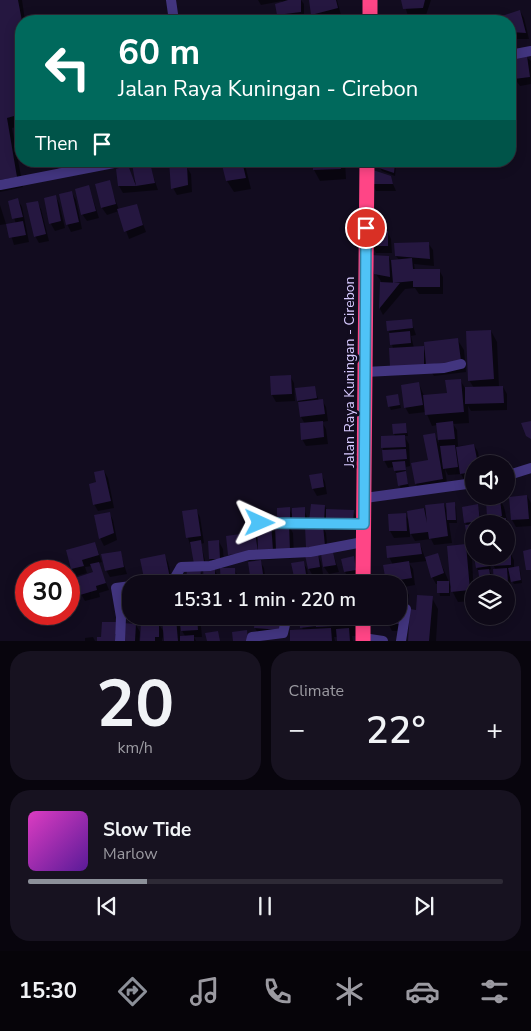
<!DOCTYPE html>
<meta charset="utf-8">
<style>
:root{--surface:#0e0917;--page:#171220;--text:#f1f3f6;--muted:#9b9aa1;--line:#2e2a36;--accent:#8c9099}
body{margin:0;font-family:"Nunito Sans",sans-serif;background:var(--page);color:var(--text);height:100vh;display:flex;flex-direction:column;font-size:19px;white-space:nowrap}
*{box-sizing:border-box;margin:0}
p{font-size:16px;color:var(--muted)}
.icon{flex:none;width:28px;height:28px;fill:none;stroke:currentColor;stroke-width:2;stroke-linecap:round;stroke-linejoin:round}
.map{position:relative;height:641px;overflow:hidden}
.details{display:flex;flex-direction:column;gap:10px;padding:10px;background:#08050d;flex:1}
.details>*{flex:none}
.hud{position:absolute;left:15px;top:15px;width:501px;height:152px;border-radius:20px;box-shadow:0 2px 12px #0003,0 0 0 1px var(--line);background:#00695c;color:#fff;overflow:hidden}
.controls{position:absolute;left:465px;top:455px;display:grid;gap:10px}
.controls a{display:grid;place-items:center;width:50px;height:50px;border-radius:50%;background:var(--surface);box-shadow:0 2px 12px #0003,0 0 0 1px var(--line);font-size:25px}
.speed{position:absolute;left:15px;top:560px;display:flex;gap:10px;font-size:25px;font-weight:700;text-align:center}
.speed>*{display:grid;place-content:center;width:65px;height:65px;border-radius:50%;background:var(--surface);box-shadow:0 2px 12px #0003,0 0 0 1px var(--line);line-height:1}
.speed .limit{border:8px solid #d22;background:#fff;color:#111}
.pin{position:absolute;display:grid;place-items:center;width:42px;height:42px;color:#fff;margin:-21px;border:2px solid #fff;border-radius:50%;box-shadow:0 1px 5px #0007}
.me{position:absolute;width:55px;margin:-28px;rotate:91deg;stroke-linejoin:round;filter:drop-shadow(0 0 4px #0008)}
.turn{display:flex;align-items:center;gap:18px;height:105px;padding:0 20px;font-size:22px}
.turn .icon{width:65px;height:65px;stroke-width:2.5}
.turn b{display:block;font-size:35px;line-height:42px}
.then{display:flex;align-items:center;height:48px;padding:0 20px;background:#0003;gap:10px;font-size:19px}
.big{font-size:38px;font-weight:600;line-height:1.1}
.details .tile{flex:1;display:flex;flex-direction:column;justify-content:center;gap:8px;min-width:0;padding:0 18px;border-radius:20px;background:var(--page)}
.details .dial{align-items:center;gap:0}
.dial b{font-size:65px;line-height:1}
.song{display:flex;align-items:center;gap:15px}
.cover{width:60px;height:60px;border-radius:8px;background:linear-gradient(135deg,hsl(310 70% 55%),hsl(270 70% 35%))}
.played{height:5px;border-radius:2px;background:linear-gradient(90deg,var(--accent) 25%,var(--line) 25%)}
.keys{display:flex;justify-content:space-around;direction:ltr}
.heat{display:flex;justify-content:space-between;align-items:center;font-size:28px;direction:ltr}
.details .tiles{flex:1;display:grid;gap:10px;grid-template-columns:1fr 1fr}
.tile:last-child{grid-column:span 2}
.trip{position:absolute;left:122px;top:575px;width:285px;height:50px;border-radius:20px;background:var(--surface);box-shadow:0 2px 12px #0003,0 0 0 1px var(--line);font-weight:600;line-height:50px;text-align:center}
.tab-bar{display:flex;height:80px;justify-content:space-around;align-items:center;background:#060409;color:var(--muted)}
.tab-bar .icon{width:35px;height:35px}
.tab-bar .selected{color:var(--accent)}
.tab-bar b{font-size:22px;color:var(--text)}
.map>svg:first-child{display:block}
</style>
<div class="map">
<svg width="531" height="641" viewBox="0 0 531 641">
<rect width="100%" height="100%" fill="#120c1f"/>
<path fill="#0007" fill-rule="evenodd" d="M 0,0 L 22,0 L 25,21 L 21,21 L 21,126 L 12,128 L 23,187 L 0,192 Z
M 258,0 L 301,0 L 304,4 L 304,19 L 282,21 L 278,14 L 282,1 L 261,5 Z
M 310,0 L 337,0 L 341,15 L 316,21 L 312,15 Z
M 403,0 L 431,0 L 426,15 L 408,16 Z
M 520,11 L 524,18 L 529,39 L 511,39 L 510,21 L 505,21 L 504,17 Z
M 526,57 L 531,61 L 531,84 L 520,86 L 515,79 L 512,59 Z
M 510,74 L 512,94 L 510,94 Z
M 222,161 L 244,161 L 251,189 L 234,192 L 227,181 Z
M 265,161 L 294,161 L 268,165 Z
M 314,161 L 345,161 L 346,179 L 320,181 L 314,170 Z
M 371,161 L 388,161 L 388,164 L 393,164 L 391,161 L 413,161 L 414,165 L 396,166 L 395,176 L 382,171 L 380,168 L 375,168 Z
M 149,164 L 158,190 L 123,193 L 119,186 L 118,170 L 128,167 L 134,181 Z
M 186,166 L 191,174 L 192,192 L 177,195 L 173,188 Z
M 390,177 L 396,191 L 376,191 L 372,184 Z
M 109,182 L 119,210 L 136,205 L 146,232 L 129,239 L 119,211 L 107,215 L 102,208 Z
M 89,187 L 99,218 L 87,221 L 82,214 Z
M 72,193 L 76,200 L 82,229 L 71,232 L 67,224 Z
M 55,196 L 59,203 L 65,228 L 55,231 L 51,224 Z
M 18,200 L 22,207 L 29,242 L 14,245 L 8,225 L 16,224 L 9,202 Z
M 37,202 L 41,209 L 49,241 L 39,243 L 35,236 Z
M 0,205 L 6,224 L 0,225 Z
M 385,220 L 387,231 L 391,239 L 392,253 L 376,253 L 372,246 L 371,227 Z
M 428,243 L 433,250 L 434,266 L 414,264 L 415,271 L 439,270 L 443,277 L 443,294 L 419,294 L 415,288 L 405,289 L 383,315 L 380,309 L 381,281 L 375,273 L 389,257 L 391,261 L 399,260 L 396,256 Z
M 411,320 L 416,335 L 411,336 L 414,348 L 423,347 L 426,353 L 457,339 L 464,350 L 466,372 L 434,376 L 427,365 L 428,371 L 393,349 L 389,330 Z
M 491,331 L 497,342 L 499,387 L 503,387 L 507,394 L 507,410 L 471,411 L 468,406 L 469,423 L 453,424 L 457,430 L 458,446 L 474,445 L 478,452 L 480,464 L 474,464 L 474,479 L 465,481 L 461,474 L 448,475 L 445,469 L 448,490 L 422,494 L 416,484 L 429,461 L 434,434 L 439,443 L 437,425 L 432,426 L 426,412 L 409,414 L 405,407 L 419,384 L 424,396 L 448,394 L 460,380 L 465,388 L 474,388 L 469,380 Z
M 290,376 L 294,383 L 295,401 L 276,402 L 272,395 L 271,377 Z
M 314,387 L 319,401 L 322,400 L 326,407 L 328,421 L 322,422 L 326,429 L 328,444 L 306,446 L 302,439 L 305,424 L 301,417 L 298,400 Z
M 398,396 L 401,408 L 391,410 L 389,406 Z
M 406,424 L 408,436 L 404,436 L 409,444 L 410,466 L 406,467 L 405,473 L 409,487 L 401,489 L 394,467 L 388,468 L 384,460 L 383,448 L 396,437 L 394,434 Z
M 104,471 L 108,478 L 114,508 L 98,511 L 94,504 L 98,483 Z
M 321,474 L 325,482 L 327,494 L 317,496 L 313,489 Z
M 527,496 L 531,503 L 531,526 L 516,527 L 512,520 L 510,498 Z
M 500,500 L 504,507 L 510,534 L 506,534 L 506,524 L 474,524 L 474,541 L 470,542 L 466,523 L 477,506 L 482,521 L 491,521 L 487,501 Z
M 444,504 L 448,512 L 454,504 L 456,507 L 457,523 L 449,523 L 452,543 L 434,545 L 431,539 L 415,541 L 410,532 L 410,537 L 394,538 L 390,531 L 405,514 L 409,521 L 408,512 Z
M 325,506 L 327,510 L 353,511 L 357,518 L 357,530 L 332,530 L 328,523 L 327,529 L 324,529 L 326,533 L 328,554 L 333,553 L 339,572 L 329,574 L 324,567 L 322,553 L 317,554 L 321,562 L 323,574 L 313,576 L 309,569 L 306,528 L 298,528 L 291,517 L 291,523 L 281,523 L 289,509 L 293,516 L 304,509 L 309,522 Z
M 196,510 L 200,517 L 204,543 L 201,544 L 207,569 L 214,569 L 218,576 L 219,584 L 187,584 L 198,570 L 188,538 L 183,512 ZM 205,570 L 205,579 L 200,571 Z
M 109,513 L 113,520 L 117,540 L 104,546 L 100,538 Z
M 271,524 L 276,534 L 289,526 L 293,533 L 294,558 L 233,562 L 229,555 L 255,534 L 259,541 Z
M 219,542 L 223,549 L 224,566 L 214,566 L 210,559 Z
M 95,543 L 102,562 L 98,563 L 109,590 L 99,593 L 100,597 L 85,601 L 81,594 L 94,573 L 92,566 L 85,567 L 87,573 L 76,576 L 72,569 Z
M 420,544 L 425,558 L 437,554 L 452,589 L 466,545 L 472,556 L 474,601 L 458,602 L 450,587 L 450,596 L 440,596 L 438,584 L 436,584 L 432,577 L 427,561 L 409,563 L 413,569 L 415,585 L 404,587 L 409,595 L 406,607 L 399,605 L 399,584 L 388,584 L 387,582 L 393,565 L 389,557 Z
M 120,552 L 127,574 L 110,577 L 106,570 Z
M 510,553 L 514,560 L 514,568 L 518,567 L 520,570 L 522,583 L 514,584 L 510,577 L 511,590 L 506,590 L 506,584 L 495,584 L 494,582 L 494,584 L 481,584 L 477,567 L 488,557 L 491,569 L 489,570 L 495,580 L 496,570 L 493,565 Z
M 164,555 L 168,562 L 173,584 L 147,584 L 141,560 Z
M 353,558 L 359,577 L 350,579 L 353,584 L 325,584 L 350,581 L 345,572 Z
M 260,561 L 264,568 L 266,584 L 253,584 L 251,575 Z
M 303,562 L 307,569 L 309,581 L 299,583 L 295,576 Z
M 234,569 L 238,576 L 239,584 L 222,584 Z
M 131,588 L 131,616 L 126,616 L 122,609 Z
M 432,598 L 438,609 L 436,641 L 409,641 L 417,611 Z
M 399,609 L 402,609 L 407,631 L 392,631 L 388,623 L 399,616 Z
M 181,616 L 200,616 L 202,637 L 194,637 L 196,641 L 165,641 L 176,619 L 182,630 ZM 180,627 L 185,636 L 180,637 Z
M 256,616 L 285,637 L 259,635 L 255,628 Z
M 300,616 L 357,616 L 358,636 L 352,636 L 353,641 L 338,641 L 338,637 L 334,637 L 335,641 L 292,641 L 303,631 Z
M 158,623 L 164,632 L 162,641 L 142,641 Z
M 136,625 L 140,632 L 139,641 L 99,641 Z
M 93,637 L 95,641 L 85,641 L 85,638 Z"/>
<path fill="#251740" d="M 0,0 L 18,0 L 22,21 L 21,114 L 7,118 L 17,177 L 0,180 Z
M 288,0 L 301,0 L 301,12 L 277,15 L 275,4 Z
M 309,0 L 336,0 L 338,8 L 311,15 Z
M 401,0 L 425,0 L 423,8 L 403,9 Z
M 520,10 L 526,33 L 510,32 L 510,21 L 503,21 L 502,16 Z
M 70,15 L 72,21 L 47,21 Z
M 527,56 L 530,77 L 514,79 L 511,58 Z
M 56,161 L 75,161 L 76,166 L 59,170 Z
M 169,161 L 182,161 L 187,165 L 188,185 L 171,189 Z
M 221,161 L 242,161 L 246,178 L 226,181 Z
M 313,161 L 340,161 L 341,169 L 313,170 Z
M 381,161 L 395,164 L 394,173 L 379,168 Z
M 150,163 L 155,183 L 136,186 L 132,164 Z
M 128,165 L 136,186 L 118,186 L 116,169 Z
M 373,170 L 391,176 L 393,184 L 370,184 Z
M 110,180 L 116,204 L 101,208 L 95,184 Z
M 89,185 L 96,211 L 81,215 L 75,189 Z
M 72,191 L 79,222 L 66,225 L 59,194 Z
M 56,195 L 61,221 L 49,224 L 44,198 Z
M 18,198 L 23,217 L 12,219 L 8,201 Z
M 38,201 L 46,234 L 34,237 L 26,203 Z
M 137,204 L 143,225 L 124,232 L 117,209 Z
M 370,218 L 386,219 L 385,229 L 370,228 Z
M 23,221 L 26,235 L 9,238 L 6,224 Z
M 370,230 L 388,231 L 388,246 L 371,246 Z
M 429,242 L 430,259 L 395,256 L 394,243 Z
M 371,255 L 389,256 L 390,277 L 374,274 Z
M 412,258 L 413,269 L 440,269 L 440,287 L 413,287 L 413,281 L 393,283 L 391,260 Z
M 380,282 L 400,283 L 379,309 Z
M 412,319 L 413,328 L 387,331 L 386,321 Z
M 491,330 L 494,379 L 468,381 L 466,331 Z
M 410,331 L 411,343 L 390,345 L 389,333 Z
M 458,338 L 461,361 L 426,365 L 424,342 Z
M 424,346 L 424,365 L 390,367 L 389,348 Z
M 291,375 L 292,394 L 271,395 L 270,376 Z
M 461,379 L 464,412 L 425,415 L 423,395 L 447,393 L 445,380 Z
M 419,382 L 423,405 L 404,408 L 401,385 Z
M 315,386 L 317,398 L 297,401 L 295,388 Z
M 503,386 L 504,403 L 465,404 L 465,387 Z
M 398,394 L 400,405 L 388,407 L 386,396 Z
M 323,399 L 325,414 L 300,417 L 298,402 Z
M 323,421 L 324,437 L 301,440 L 300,423 Z
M 453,421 L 455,439 L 438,440 L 436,423 Z
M 531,421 L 531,439 L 526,436 L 521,423 Z
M 406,423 L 407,433 L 393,434 L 392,424 Z
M 435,433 L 443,479 L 415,484 L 411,463 L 428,460 L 423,435 Z
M 405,435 L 406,447 L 381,448 L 381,436 Z
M 474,444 L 478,464 L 474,464 L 474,472 L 460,474 L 456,447 Z
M 455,445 L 458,467 L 443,469 L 440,446 Z
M 406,449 L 407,459 L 383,461 L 382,450 Z
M 405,461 L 406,470 L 394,471 L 392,462 Z
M 104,470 L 111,501 L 93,505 L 89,484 L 96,482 L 94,472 Z
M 406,471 L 408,484 L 398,486 L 396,473 Z
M 322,473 L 324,487 L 312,489 L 309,475 Z
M 527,495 L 529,519 L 511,520 L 509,497 Z
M 500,499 L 502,516 L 487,517 L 486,500 Z
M 455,502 L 456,520 L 447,520 L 446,503 Z
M 444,503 L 448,536 L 429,539 L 428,532 L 410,534 L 407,511 L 424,508 L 427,523 L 425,505 Z
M 311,504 L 325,505 L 324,522 L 309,521 Z
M 478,504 L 480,521 L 464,523 L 462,507 Z
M 290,507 L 290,520 L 277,521 L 277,508 Z
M 305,507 L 305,521 L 292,522 L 292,508 Z
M 197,509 L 201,536 L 186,538 L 182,511 Z
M 326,509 L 354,510 L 353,523 L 326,523 Z
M 110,512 L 114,533 L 99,539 L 94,515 Z
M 406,513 L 407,531 L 389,531 L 388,514 Z
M 506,518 L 506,524 L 483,524 L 483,520 Z
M 271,523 L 273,550 L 258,551 L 257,524 Z
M 289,524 L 290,551 L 276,551 L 275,525 Z
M 474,524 L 474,538 L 467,539 L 465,525 Z
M 323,525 L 325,546 L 306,548 L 305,526 Z
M 255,532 L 258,552 L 228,555 L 226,536 Z
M 201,540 L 204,562 L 194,564 L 190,542 Z
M 219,540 L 220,559 L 209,559 L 208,541 Z
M 95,542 L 99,555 L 82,560 L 84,566 L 71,569 L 66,550 Z
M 420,543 L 422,554 L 387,558 L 386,546 Z
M 466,544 L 470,590 L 451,592 L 447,546 Z
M 531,549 L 531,570 L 526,570 L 523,551 Z
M 121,551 L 124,567 L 105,571 L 101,554 Z
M 506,551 L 511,551 L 511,565 L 492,566 L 492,556 L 506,556 Z
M 333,552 L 336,565 L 323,567 L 321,554 Z
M 318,553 L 320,567 L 308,569 L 305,555 Z
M 438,553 L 444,573 L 431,578 L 425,557 Z
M 165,554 L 170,578 L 145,583 L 140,559 Z
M 354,556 L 356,570 L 344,572 L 341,559 Z
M 489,556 L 490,566 L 476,568 L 474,557 Z
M 261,560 L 263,574 L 250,576 L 248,562 Z
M 304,561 L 306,574 L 294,577 L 291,563 Z
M 409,561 L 412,578 L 386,582 L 383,565 Z
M 99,562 L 106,583 L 96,586 L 97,590 L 80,595 L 75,578 L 93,572 L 90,564 Z
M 519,566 L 521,580 L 511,582 L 508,568 Z
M 187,568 L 201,569 L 200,584 L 186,584 Z
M 203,568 L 215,568 L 215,584 L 204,584 Z
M 220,568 L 235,568 L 236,584 L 221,584 Z
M 507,568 L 508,583 L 494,584 L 493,569 Z
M 489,569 L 492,584 L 480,584 L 478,570 Z
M 263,575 L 264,584 L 252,584 L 250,577 Z
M 352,579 L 352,584 L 324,584 L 324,581 Z
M 437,581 L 449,581 L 449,593 L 437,593 Z
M 399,585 L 405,587 L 403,600 L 399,599 Z
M 131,587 L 131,608 L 121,609 L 119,588 Z
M 417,595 L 433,596 L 429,641 L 408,641 L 410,609 L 416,610 Z
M 399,608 L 403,608 L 403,624 L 386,624 L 386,616 L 399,616 Z
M 179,616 L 197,616 L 198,630 L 181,631 Z
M 255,616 L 283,616 L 281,630 L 254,628 Z
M 299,616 L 315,616 L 316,626 L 300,628 Z
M 316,616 L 352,616 L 353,625 L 316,627 Z
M 176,618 L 178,641 L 164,641 L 162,619 Z
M 141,621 L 159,621 L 159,637 L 155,637 L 155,641 L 140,641 Z
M 102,622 L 120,622 L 119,634 L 115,634 L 115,641 L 97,641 L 97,637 L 101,637 Z
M 122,623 L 136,624 L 135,641 L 121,641 Z
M 331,628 L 332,641 L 290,641 L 290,630 Z
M 349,628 L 350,641 L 337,641 L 336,629 Z
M 247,630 L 248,641 L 233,641 L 232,632 Z
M 218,631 L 220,641 L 207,641 L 205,633 Z
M 194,635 L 194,641 L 180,641 L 180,636 Z"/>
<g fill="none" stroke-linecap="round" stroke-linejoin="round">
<path stroke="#2aa9b3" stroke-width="2.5" stroke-dasharray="2.5 4" stroke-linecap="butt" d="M 305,584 L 305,582 L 349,577"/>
<path stroke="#42357f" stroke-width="10" d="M 171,0 L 174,21
M 510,55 L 531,51
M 0,185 L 124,161
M 365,372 L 444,368 L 461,364
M 506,476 L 531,468
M 365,498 L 474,483
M 260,523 L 364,524
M 151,584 L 173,581 L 181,567 L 210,566 L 249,555 L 310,552 L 363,542
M 363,638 L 383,641
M 120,641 L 121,617 L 116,588 L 131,586
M 251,641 L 252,637 L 283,633 L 287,616
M 401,641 L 406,609"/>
<path stroke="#ff4586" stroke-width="15" d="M 370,21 L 370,0
M 363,584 L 367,161
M 363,641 L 363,616"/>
</g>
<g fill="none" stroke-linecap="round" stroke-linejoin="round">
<g stroke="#337fa1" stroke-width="12">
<path id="route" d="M 260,523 L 364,524 L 366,228"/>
</g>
<use href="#route" stroke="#4fc3f7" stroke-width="9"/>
</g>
<g text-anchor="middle" stroke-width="5" stroke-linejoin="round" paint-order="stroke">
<g font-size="14" fill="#d7caff" stroke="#120c1f">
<text transform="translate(349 372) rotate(-90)" y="5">Jalan Raya Kuningan - Cirebon</text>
</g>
</g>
</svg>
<div class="controls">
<a><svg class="icon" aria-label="sound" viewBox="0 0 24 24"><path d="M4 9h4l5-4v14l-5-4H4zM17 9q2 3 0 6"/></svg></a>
<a><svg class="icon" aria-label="search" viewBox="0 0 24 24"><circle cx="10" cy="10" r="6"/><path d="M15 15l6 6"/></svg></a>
<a><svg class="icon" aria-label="layers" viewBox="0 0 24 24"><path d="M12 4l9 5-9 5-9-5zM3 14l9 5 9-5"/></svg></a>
</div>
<div class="speed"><div class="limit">30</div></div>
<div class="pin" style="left:366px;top:228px;background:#d93025"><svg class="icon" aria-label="arrive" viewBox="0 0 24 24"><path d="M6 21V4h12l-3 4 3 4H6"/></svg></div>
<svg class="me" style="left:260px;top:523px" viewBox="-20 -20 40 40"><path d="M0-17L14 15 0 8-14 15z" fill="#4fc3f7" stroke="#fff" stroke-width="4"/></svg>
<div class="trip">15:31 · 1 min · 220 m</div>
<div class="hud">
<div class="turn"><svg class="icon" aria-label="left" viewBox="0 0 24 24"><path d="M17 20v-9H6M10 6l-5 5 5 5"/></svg><div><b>60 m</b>Jalan Raya Kuningan - Cirebon</div></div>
<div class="then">Then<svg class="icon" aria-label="arrive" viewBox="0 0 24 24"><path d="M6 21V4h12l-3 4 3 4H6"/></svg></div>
</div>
</div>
<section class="details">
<div class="tiles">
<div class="tile dial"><b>20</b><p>km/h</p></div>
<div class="tile"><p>Climate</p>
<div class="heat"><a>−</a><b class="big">22°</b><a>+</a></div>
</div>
<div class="tile">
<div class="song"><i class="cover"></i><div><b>Slow Tide</b><p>Marlow</p></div></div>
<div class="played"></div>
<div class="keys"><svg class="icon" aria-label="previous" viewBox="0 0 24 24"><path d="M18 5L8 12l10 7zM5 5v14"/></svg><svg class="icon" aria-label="pause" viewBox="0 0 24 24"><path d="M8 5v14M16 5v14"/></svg><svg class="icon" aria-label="next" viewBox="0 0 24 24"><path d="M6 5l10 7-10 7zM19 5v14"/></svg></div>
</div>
</div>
</section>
<nav class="tab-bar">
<b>15:30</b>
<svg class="icon selected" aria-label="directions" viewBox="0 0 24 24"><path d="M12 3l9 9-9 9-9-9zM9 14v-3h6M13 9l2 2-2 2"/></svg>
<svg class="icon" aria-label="music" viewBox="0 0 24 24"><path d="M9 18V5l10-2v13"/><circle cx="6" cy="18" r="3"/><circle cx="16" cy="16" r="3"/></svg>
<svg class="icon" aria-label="phone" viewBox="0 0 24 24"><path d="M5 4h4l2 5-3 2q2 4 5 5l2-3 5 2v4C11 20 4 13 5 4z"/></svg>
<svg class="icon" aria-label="climate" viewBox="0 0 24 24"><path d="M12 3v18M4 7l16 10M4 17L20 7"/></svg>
<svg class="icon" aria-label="car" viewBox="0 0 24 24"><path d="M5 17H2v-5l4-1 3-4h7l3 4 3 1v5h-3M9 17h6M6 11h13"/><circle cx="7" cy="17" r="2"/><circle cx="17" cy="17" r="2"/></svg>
<svg class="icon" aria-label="filters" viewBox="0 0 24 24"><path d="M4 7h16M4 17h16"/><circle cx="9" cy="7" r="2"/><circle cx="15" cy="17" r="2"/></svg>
</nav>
